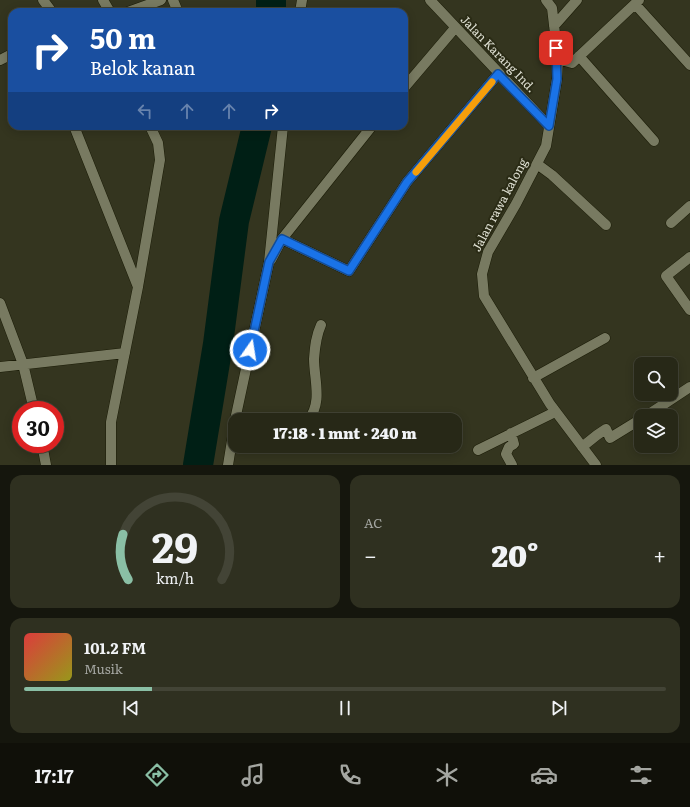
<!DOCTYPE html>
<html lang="id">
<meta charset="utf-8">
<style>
:root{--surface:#272817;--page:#2f3020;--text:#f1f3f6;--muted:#a4a6a1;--line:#434436;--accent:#8abfa5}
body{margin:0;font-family:Literata,serif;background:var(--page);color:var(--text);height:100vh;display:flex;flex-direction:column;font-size:15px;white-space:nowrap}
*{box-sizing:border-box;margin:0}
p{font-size:13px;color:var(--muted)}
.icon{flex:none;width:22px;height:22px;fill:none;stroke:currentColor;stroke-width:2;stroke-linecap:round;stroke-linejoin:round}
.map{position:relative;height:465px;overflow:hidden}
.drawer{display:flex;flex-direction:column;gap:10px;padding:10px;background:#15160d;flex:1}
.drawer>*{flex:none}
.guide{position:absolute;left:8px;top:8px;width:400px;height:122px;border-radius:12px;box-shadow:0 2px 10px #0003,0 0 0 1px var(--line);background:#1a4fa0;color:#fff;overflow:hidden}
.tools{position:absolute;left:634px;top:357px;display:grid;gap:8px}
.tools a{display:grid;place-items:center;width:44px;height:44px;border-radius:8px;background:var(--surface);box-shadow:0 2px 10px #0003,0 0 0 1px var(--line);font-size:20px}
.speed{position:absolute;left:12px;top:401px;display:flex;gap:8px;font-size:20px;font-weight:700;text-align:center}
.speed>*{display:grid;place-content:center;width:52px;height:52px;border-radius:50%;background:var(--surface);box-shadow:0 2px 10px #0003,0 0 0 1px var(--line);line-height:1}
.speed .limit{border:6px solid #d22;background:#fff;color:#111}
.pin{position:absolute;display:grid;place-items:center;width:34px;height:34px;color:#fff;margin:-17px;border-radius:8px;box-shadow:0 2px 6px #0006}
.me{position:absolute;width:44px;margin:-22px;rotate:13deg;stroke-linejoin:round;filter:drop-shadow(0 0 3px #0008)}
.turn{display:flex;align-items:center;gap:14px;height:84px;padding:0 16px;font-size:18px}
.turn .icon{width:52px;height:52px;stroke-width:2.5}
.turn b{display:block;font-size:28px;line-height:34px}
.lanes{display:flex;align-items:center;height:38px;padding:0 16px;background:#0003;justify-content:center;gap:20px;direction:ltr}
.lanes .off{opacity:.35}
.big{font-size:30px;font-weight:800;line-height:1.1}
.drawer .card{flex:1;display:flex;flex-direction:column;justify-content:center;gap:6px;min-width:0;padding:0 14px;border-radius:12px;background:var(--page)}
.drawer .dial{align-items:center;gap:0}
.dial svg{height:104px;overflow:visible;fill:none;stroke:var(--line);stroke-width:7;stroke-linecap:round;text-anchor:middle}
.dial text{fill:var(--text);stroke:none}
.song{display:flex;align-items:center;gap:12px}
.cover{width:48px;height:48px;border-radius:6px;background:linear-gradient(135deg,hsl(0 70% 55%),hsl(60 70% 35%))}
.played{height:4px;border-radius:2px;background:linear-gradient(90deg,var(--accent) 20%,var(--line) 20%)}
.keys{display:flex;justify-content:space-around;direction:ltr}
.heat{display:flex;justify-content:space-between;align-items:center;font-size:22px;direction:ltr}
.drawer .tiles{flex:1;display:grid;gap:10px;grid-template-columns:1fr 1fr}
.card:last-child{grid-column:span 2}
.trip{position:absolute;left:228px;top:413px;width:234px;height:40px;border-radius:12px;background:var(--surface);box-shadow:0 2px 10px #0003,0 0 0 1px var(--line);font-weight:800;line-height:40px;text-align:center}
.tab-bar{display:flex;height:64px;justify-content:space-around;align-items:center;background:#101009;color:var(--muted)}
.tab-bar .icon{width:28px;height:28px}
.tab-bar .current{color:var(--accent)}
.tab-bar b{font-size:18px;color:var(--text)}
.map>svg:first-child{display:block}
</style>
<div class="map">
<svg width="690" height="465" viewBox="0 0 690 465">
<rect width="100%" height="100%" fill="#34351f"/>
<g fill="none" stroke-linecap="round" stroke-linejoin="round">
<path stroke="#001f15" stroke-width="30" d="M 271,12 L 271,0
M 198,465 L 218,344 L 234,221 L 257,126"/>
<g stroke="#1b1c07" stroke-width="11">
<path id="minor" d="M 43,0 L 52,12
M 103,0 L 110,12
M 173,0 L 178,12
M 430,0 L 549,126
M 546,0 L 552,8 L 558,59 L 557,79 L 546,146 L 516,204 L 488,252 L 482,274 L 484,296 L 550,404 L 596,465
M 635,4 L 690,65
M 128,12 L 161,0
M 300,12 L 302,0
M 554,26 L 577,0
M 579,56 L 654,141
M 558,59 L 572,63 L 639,0
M 0,60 L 12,54
M 404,88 L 455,28
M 74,126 L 138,287
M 537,164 L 552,175 L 606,225
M 671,223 L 690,206
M 282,239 L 349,271 L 407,182 L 498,74
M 690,257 L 666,276 L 690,310
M 271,260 L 282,239 L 372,126
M 0,303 L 23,364 L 34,410
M 0,367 L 125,353
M 533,378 L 605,338
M 646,416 L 690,387
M 235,420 L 269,262 L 283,126
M 308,420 C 323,403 314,379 314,359 C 315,346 316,336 321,325
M 511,433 L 514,444 L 509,447 L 506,454 L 512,465
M 42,444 L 46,465
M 582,447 L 597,435 L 606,429 L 610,438 L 641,419
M 478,450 L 555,412
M 111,465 L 111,422 L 138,287 L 160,160 L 158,143 L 150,126
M 228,465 L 235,422"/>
</g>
<use href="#minor" stroke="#787a61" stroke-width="10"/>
</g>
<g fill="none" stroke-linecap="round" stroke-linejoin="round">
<g stroke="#114b97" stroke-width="10">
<path id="route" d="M 250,350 L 269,262 L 282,239 L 349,271 L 407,182 L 498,74 L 549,126 L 557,79 L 556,48"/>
</g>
<use href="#route" stroke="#1a73e8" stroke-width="7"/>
<path stroke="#f59e0b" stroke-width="7" d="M 416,172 L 492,82"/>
</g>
<g text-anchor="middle" stroke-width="4" stroke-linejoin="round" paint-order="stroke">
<g font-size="12" fill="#dfe0d3" stroke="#2a2b15">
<text transform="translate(498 54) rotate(46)" y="4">Jalan Karang Ind.</text>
<text transform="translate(500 205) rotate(-62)" y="4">Jalan rawa kalong</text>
</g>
</g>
</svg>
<div class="tools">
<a><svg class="icon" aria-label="search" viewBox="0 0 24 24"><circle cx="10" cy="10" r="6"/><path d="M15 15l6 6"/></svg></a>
<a><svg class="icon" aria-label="layers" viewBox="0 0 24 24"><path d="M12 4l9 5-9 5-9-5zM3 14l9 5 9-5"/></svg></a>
</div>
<div class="speed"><div class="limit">30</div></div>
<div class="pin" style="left:556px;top:48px;background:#d93025"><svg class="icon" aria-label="arrive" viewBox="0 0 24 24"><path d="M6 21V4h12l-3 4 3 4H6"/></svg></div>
<svg class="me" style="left:250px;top:350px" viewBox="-20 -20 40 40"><circle r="17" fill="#1a73e8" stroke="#fff" stroke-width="3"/><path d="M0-11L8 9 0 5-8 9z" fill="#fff"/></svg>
<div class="trip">17:18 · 1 mnt · 240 m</div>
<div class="guide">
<div class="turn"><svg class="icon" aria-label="right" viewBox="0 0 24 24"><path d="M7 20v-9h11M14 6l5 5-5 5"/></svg><div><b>50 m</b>Belok kanan</div></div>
<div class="lanes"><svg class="icon off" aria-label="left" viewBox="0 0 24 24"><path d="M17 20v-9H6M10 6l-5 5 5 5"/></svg><svg class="icon off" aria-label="ahead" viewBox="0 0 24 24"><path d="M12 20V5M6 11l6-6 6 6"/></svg><svg class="icon off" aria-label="ahead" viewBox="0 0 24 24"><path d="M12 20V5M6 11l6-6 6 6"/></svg><svg class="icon" aria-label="right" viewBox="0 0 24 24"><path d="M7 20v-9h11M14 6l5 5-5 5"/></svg></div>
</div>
</div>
<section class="drawer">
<div class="tiles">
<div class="card dial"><svg viewBox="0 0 100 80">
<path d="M14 69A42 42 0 1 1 86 69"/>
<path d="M14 69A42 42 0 0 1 10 34" stroke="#8abfa5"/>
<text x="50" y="56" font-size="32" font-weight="700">29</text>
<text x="50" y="72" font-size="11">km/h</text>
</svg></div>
<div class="card"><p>AC</p>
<div class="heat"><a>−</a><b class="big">20°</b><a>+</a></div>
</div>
<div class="card">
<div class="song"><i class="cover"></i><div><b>101.2 FM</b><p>Musik</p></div></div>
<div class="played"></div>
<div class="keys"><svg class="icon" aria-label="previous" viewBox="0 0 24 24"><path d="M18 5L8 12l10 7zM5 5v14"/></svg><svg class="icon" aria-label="pause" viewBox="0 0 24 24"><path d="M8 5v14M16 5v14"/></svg><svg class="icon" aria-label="next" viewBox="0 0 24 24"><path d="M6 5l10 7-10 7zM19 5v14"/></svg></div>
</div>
</div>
</section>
<nav class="tab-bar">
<b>17:17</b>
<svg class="icon current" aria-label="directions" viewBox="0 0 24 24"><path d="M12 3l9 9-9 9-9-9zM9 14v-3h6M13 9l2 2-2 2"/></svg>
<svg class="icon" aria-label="music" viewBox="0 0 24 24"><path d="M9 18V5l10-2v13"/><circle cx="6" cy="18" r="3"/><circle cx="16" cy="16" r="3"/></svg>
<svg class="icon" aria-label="phone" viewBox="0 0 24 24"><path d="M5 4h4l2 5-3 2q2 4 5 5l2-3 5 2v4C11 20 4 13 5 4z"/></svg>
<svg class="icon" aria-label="climate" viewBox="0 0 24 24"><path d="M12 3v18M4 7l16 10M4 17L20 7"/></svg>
<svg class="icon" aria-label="car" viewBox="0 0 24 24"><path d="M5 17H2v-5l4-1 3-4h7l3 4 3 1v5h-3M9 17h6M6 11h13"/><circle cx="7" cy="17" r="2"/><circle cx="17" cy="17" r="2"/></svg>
<svg class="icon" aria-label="filters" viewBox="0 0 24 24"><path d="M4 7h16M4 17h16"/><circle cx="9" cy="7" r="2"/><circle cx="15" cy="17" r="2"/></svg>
</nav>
